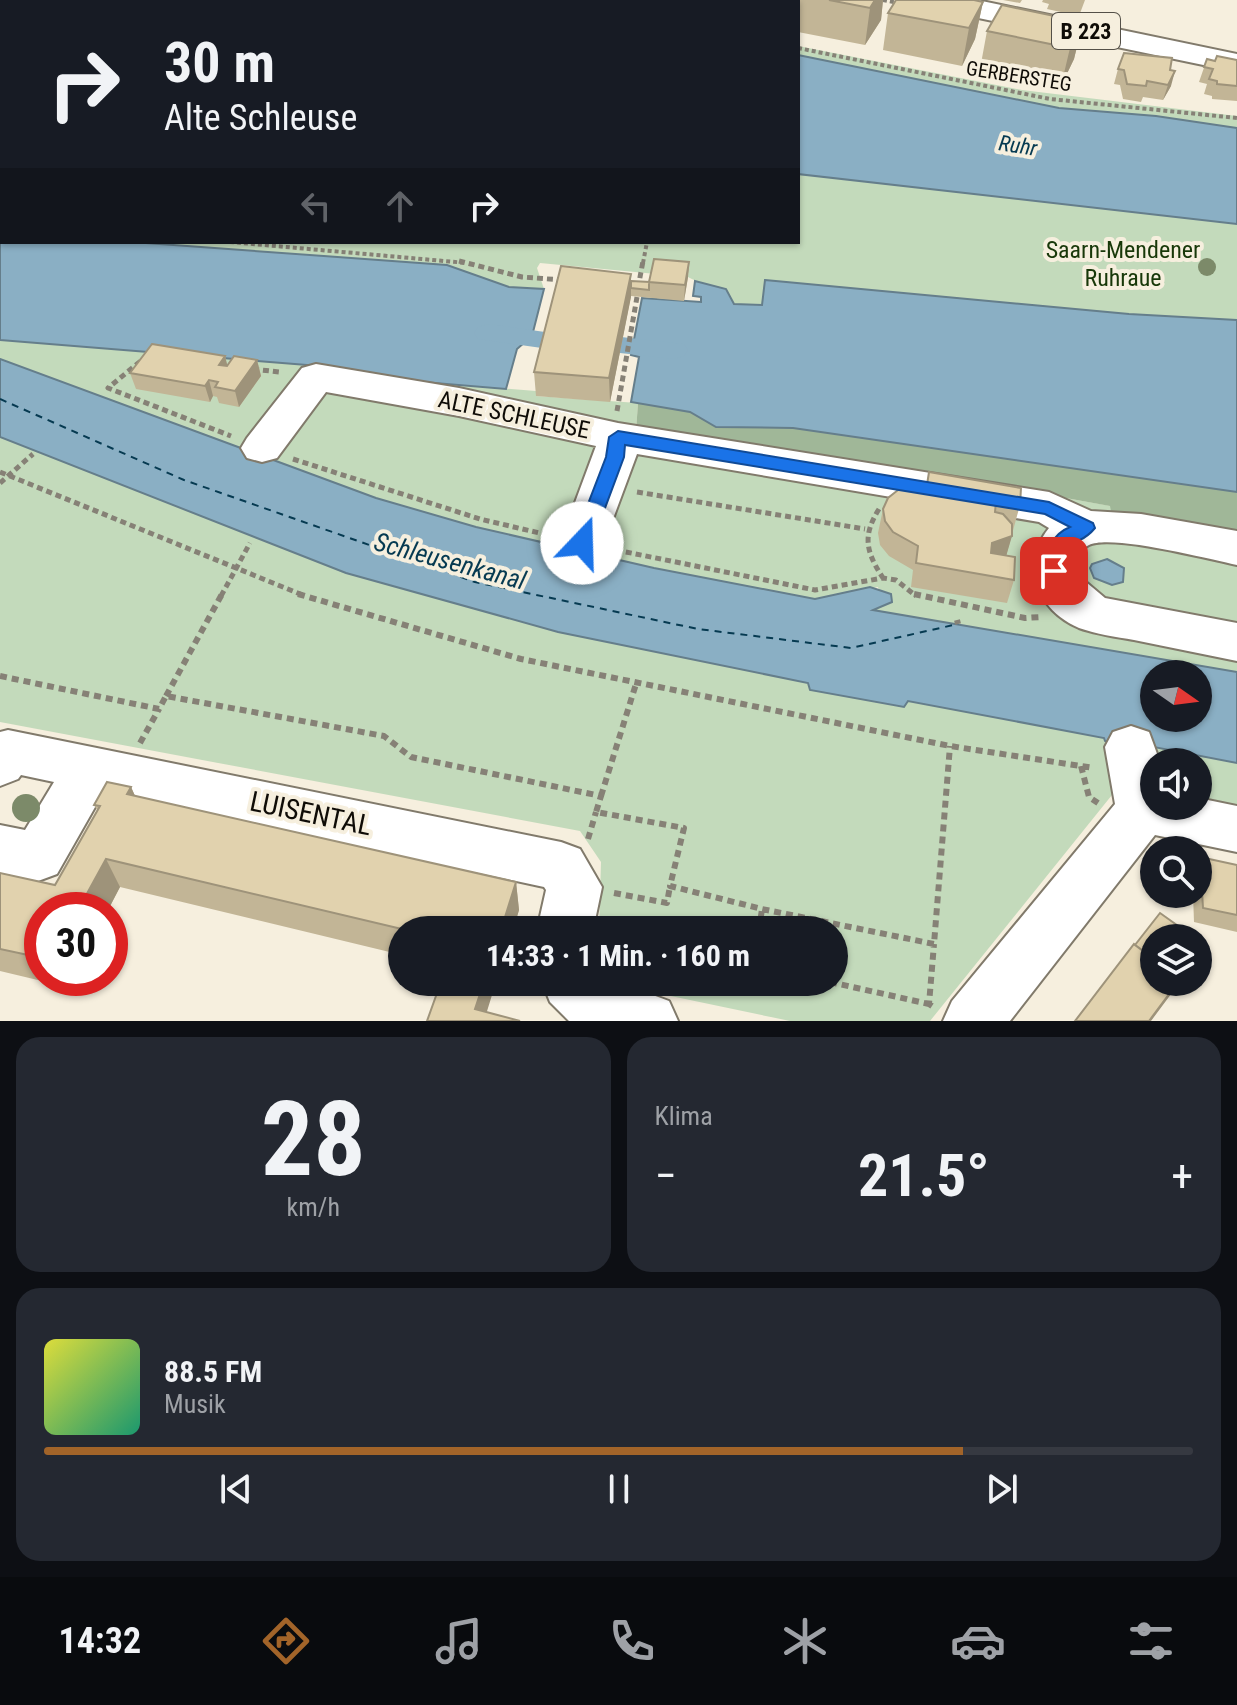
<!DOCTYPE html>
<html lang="de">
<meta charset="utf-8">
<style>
:root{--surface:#171b24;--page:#242831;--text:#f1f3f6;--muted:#9ea1a6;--line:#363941;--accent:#a26429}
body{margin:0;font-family:"Roboto Condensed",sans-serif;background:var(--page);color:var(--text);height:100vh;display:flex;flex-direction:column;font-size:30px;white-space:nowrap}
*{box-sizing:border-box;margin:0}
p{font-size:26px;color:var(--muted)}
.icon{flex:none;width:44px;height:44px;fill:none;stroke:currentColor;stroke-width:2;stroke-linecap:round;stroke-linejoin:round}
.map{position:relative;height:1021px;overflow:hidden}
.details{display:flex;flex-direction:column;gap:16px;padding:16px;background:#0d0f14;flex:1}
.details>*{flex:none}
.hud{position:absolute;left:0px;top:0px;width:800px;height:244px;box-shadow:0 2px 6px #0004;background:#171b24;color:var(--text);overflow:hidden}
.needle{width:52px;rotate:104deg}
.controls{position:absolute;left:1140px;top:660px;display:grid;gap:16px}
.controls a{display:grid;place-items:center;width:72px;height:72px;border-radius:50%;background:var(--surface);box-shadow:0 2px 6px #0004;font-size:40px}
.speed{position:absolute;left:24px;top:892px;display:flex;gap:16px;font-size:40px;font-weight:700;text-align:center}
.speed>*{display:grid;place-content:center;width:104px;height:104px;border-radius:50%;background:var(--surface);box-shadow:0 2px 6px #0004;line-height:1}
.speed .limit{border:12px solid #d22;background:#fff;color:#111}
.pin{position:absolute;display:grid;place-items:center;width:68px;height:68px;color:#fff;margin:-34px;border-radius:16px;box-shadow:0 4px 12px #0006}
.me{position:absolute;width:88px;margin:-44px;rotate:21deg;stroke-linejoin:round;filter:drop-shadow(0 0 6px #0008)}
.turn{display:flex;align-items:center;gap:28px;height:168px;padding:0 32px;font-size:36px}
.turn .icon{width:104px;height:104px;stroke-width:2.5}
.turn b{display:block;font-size:56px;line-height:68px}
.lanes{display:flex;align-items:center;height:76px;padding:0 32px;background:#0003;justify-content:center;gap:40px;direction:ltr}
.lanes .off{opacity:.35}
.big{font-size:60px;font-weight:700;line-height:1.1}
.details .card{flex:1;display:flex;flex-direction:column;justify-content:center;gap:12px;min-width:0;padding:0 28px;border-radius:24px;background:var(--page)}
.details .dial{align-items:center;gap:0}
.dial b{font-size:104px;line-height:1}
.song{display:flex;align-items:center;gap:24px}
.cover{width:96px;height:96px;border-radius:12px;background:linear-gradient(135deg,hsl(60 70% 55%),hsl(160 70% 35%))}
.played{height:8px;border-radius:4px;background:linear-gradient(90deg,var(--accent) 80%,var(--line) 80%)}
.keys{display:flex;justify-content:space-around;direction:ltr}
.heat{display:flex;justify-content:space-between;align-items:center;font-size:44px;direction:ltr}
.details .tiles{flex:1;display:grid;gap:16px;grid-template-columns:1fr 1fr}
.card:last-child{grid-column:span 2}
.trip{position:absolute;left:388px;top:916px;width:460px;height:80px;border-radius:40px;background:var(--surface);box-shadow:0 2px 6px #0004;font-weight:700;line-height:80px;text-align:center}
.menu{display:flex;height:128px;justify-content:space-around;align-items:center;background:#090b0e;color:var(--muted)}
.menu .icon{width:56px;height:56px}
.menu .active{color:var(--accent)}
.menu b{font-size:36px;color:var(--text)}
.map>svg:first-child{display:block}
</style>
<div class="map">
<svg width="1237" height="1021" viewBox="0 0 1237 1021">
<rect width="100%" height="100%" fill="#f6efde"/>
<path fill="#c3dabb" d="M 0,0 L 390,0 L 395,2 L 2,2 L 2,232 Z
M 798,46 L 1022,90 L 1237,116 L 1237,128 L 1156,116 L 1059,108 L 798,55 Z
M 798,110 L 1237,172 L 1237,392 L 734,304 C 723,284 706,287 688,277 L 540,263 L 537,268 L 544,289 L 509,287 L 447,265 L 132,242 L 798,242 Z
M 0,340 L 332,367 L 411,381 L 536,391 L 536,396 L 638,403 L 636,431 L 987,484 L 1111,506 L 1112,516 L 1237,537 L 1237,672 L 873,610 L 872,607 L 883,606 L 878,587 L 815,599 L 654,568 L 476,527 L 376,498 L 0,359 Z
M 0,437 L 346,573 L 558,632 L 808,683 L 810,690 L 903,707 L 907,701 L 1237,763 L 1237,811 L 1198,802 L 1198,762 L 1154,762 L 1120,785 L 930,1021 L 790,1021 L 623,986 L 620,982 L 834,982 L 834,930 L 599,930 L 601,862 L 580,831 L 0,722 Z"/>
<path fill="#a0b798" d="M 638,403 L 690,412 L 716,427 L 793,428 L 1237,492 L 1237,537 L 1112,516 L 1110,506 L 988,484 L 636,431 Z"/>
<path fill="#8aafc4" stroke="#657e8b" stroke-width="2" fill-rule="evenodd" d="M 181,0 L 615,0 L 617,2 L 185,2 Z
M 798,55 L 1059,108 L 1156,116 L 1237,128 L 1237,224 L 798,174 Z
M 0,232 L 2,242 L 132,242 L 447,265 L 509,287 L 544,289 L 532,336 L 517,349 L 506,389 L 411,381 L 332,367 L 0,340 Z
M 765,280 L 1129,314 L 1237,320 L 1237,492 L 793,428 L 716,427 L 690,412 L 631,402 L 639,357 L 631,355 L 642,298 L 701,302 L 701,297 L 693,296 L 695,281 L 726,289 L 734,304 L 762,305 Z
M 0,359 L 376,498 L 476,527 L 654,568 L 815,599 L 870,587 L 891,594 L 892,602 L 873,610 L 1237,672 L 1237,763 L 1123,741 L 1121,744 L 1105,741 L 1104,738 L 908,701 L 904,707 L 810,690 L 808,683 L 558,632 L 346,573 L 0,437 ZM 1154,674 L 1198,674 L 1198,718 L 1154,718 Z
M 1107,559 L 1124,568 L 1123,582 L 1112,585 L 1094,578 L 1090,568 L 1092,564 Z"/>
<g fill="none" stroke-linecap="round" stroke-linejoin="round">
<path fill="#8aafc4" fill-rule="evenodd" d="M 488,324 L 559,334 L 563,340 L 559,346 L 549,349 L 478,339 L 474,333 L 478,327 Z
M 621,337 L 684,344 L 688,350 L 684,356 L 674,359 L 611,352 L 607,346 L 611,340 Z"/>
<path stroke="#063a51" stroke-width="2" stroke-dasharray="7 6" stroke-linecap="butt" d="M 0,399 L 184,480 L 475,582 L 698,629 L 851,648 L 958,624"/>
<g stroke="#817a6b" stroke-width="4">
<path id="minor" d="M 316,364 L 459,388 L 618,423 L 1049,492 L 1091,511 L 1141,514 L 1237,531 L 1237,565 C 1209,559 1111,534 1089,545 C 1076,551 1077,565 1080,577 L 1105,598 L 1237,623 L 1237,661 C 1203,654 1168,647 1134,640 C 1116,637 1096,634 1079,628 C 1037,610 1019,565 1049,528 L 1039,522 L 637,454 L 604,543 L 598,555 L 582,560 L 566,555 L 560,543 L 596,446 L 459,416 L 326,392 L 277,458 L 262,462 L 247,458 L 241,448 L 247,438 L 302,368 Z
M 1131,726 L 1149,732 L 1160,762 L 1154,762 L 1154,806 L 1198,806 L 1198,798 L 1237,806 L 1237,852 L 1155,835 L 1010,1021 L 943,1021 L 952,1001 L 1115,804 L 1105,747 L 1113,732 Z
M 8,730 L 561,842 L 580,849 L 602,887 L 593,930 L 537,930 L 546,890 L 544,887 L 103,793 L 57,874 L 38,881 L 0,873 L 0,825 L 25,830 L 54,782 L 21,775 L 18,779 L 0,786 L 0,732 Z
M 542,982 C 591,982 622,982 669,1001 L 678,1021 L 569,1021 L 550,1002 Z"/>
</g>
<g stroke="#817a6b" stroke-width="4">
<path id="major" d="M 921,0 L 977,0 L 1237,54 L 1237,72 L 935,9 L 925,6 Z"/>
</g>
<path stroke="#868176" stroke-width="4" stroke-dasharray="4 3" stroke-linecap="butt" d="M 883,0 L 898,3
M 798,48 L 1050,99 L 1237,118
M 230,242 L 467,263
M 643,263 L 647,242"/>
<path stroke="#868176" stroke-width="5" stroke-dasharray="6 4" stroke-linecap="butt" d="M 459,261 L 522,277 L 562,280
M 638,288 L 643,261
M 148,355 L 108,388 L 231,436
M 253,369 L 279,372
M 617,411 L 637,297
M 293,459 L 480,519 L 548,535
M 0,472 L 305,596
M 0,483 L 33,454
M 637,492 L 865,529
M 879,509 C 862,536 866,552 883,578
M 616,550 L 815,590 L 883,578 L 896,580 L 916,596
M 221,596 L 250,543"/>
<path stroke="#868176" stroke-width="6" stroke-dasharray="7 5" stroke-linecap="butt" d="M 298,594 L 521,659 L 950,746 L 1094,768
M 914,594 L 1025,618 L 1041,617
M 957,620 L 958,624
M 0,676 L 159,709 L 166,696 L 384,736 L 411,757 L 601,796 L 596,812 L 684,828 L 670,886 L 762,909 L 934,944 L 950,746
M 166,696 L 222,594
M 140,743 L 159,709
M 1081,766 L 1089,797 L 1098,803
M 601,796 L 636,684
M 588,839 L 596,812
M 614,893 L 667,903 L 670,886
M 759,930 L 762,909
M 830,982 L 929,1004
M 932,1006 L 929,1004 L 934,944"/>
<use href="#minor" fill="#fff" fill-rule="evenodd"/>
<use href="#major" fill="#fff" fill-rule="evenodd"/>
</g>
<g fill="#7c8a69">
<circle cx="1207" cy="267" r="9"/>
<circle cx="26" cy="808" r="14"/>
</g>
<path fill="#c2b596" d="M 672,0 L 772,0 L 770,2 L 679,2 Z
M 795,0 L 883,0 L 881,20 L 865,45 L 798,32 L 798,2 L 795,2 Z
M 1003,0 L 1022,0 L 1020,3 Z
M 1043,0 L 1085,0 L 1079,16 L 1047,9 L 1049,4 L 1042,2 Z
M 983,2 L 975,39 L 962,66 L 883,50 L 888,13 Z
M 1083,22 L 1074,59 L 1061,86 L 980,69 L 987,31 Z
M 1207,59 L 1215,61 L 1237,60 L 1237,101 L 1212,99 L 1212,96 L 1204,94 L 1207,84 L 1199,82 Z
M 1118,69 L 1170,70 L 1171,86 L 1163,100 L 1143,97 L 1141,102 L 1123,99 L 1120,85 L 1114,84 Z
M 689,262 L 688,277 L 684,301 L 631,296 L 610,402 L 536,396 L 534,372 L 631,281 L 649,282 Z
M 225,356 L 227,366 L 257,360 L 261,376 L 239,407 L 219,403 L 217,397 L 213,396 L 210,402 L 136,389 L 130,373 Z
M 929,472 L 1020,505 L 1006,556 L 1014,580 L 1007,603 L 911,587 L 913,570 L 889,556 L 880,545 L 878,533 L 883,509 L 926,485 Z
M 131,787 L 135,796 L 516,882 L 519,910 L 513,930 L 402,930 L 402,955 L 120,887 L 108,910 L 42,910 L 42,978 L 71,978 L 67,987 L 0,971 L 0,873 L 55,885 L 97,810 L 94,805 Z
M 1200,857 L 1237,865 L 1237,932 L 1194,922 L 1193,894 L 1198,894 L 1198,861 Z"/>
<path fill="#9e937a" d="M 759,0 L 772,0 L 770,2 L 759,2 Z
M 875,0 L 883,0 L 881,20 L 865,45 L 870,8 Z
M 983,2 L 975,39 L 962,66 L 969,28 Z
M 1083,22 L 1074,59 L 1061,86 L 1070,48 Z
M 1175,71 L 1171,86 L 1163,100 L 1168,85 Z
M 689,262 L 688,277 L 684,301 L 685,285 Z
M 631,274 L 631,297 L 610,402 L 609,378 Z
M 225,356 L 229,372 L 219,365 Z
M 257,360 L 261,376 L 239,407 L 235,391 Z
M 209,380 L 213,396 L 210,402 L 205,386 Z
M 1012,536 L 1005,560 L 986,566 L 992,543 Z
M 131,787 L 144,816 L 127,794 Z
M 106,859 L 120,887 L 108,910 L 78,910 Z
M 516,882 L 519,910 L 513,930 L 501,930 Z
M 61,978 L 71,978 L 67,987 Z
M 484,982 L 496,982 L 484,1021 L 475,1009 Z
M 1178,982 L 1180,982 L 1151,1021 L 1149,1021 Z"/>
<path fill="#e1d2ae" stroke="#9e937a" stroke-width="2" d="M 829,0 L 875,0 L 870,8 Z
M 896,0 L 974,0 L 983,2 L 969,28 L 888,13 Z
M 1002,5 L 1083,22 L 1070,48 L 987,31 Z
M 1124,53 L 1172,58 L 1170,70 L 1175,71 L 1168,85 L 1147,81 L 1146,86 L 1127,84 L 1124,70 L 1118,69 Z
M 1217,56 L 1237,60 L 1237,86 L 1217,84 L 1217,81 L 1209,79 L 1213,69 L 1204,67 L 1207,59 L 1215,61 Z
M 654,259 L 689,262 L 685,285 L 649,282 Z
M 561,266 L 631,274 L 609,378 L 534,372 Z
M 631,281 L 650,282 L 649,282 L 649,290 L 631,288 Z
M 152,344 L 225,356 L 219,365 L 227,366 L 234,356 L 257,360 L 235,391 L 215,387 L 218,382 L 209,380 L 205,386 L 130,373 Z
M 929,472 L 1021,488 L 1020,505 L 996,502 L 995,512 L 1003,514 L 1012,524 L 1012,536 L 992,543 L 991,553 L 1015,557 L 1014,580 L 916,563 L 918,546 L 893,532 L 885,521 L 883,509 L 888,498 L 898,490 L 913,484 L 927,485 Z
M 107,782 L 131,787 L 127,794 L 516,882 L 501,930 L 406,930 L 106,859 L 78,910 L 42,910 L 42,958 L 0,949 L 0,873 L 55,885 L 100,806 L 94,805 Z
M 1200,857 L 1237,865 L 1237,915 L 1203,908 Z
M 1160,913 L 1195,938 L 1154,938 L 1154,959 L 1135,945 Z
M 1198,940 L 1205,945 L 1198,955 Z
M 1134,944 L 1154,959 L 1154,982 L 1178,982 L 1149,1021 L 1075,1021 Z
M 441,982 L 484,982 L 475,1009 L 520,1021 L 427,1021 Z"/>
<path fill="#1a73e8" stroke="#114b97" stroke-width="2" d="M 618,431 L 1049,502 L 1093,523 L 1095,528 C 1078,549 1067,533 1064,571 L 1054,578 L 1045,571 C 1047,552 1050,535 1070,527 L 1045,514 L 625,445 L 624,457 L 592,543 L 589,548 L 576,548 L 573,543 L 606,457 L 609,437 Z"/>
<g text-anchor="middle" stroke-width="8" stroke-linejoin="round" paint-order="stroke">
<g font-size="20" fill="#0f0c07" stroke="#f6efde">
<text transform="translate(1019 76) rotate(9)" y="7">GERBERSTEG</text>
</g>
<rect fill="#f6efde" stroke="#545048" stroke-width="2" x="1052" y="13" width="68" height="36" rx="6"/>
<g font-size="22" font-weight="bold" fill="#0f0c07">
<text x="1086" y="39">B 223</text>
</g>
<g font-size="22" font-style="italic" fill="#063a51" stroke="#f6efde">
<text transform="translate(1018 145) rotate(9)" y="8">Ruhr</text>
</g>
<g font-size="24" fill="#183809" stroke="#f6efde">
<text x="1123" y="258">Saarn-Mendener<tspan x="1123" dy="28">Ruhraue</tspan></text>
</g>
<g font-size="24" fill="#0f0c07" stroke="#f6efde">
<text transform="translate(514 415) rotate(12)" y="8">ALTE SCHLEUSE</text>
</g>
<g font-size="26" font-style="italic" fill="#063a51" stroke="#f6efde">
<text transform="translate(450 561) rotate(15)" y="9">Schleusenkanal</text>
</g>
<g font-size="28" fill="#0f0c07" stroke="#f6efde">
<text transform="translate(311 813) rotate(12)" y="10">LUISENTAL</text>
</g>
</g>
</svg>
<div class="controls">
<a><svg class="needle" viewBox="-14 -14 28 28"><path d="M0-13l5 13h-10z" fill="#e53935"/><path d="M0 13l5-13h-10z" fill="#9ea1a6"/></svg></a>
<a><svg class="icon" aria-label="sound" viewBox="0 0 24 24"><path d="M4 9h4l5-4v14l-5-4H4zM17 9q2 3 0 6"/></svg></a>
<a><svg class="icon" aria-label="search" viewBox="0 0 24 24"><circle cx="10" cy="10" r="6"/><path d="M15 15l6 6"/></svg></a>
<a><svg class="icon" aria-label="layers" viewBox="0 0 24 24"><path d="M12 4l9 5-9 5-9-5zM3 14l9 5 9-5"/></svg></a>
</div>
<div class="speed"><div class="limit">30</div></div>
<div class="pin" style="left:1054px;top:571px;background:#d93025"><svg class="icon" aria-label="arrive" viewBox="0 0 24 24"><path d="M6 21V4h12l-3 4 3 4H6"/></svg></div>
<svg class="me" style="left:582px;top:543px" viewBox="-20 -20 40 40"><circle r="19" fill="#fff"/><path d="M0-13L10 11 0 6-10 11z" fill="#1a73e8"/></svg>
<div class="trip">14:33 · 1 Min. · 160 m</div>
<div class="hud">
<div class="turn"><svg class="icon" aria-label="right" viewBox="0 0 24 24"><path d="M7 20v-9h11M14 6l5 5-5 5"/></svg><div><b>30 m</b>Alte Schleuse</div></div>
<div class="lanes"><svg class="icon off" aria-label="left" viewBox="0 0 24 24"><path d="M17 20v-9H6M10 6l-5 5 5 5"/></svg><svg class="icon off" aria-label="ahead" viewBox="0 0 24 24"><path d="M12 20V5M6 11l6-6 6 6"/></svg><svg class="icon" aria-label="right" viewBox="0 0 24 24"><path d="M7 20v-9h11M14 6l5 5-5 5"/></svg></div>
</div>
</div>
<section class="details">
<div class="tiles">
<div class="card dial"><b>28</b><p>km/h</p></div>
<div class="card"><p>Klima</p>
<div class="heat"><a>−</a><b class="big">21.5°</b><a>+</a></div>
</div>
<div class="card">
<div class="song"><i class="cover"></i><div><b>88.5 FM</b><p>Musik</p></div></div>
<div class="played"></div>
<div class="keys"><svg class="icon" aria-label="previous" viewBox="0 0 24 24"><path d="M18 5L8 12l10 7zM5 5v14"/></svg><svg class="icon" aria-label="pause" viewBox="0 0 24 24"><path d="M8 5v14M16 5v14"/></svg><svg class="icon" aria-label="next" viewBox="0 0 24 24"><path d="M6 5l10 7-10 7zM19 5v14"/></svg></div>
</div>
</div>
</section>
<nav class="menu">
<b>14:32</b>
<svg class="icon active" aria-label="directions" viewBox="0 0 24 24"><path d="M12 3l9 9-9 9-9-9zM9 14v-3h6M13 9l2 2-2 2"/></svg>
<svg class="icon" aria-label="music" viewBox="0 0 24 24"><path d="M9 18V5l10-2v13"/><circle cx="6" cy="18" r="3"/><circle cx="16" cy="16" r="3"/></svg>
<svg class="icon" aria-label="phone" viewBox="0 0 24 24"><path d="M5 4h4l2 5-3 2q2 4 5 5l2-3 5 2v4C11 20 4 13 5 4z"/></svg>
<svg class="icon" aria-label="climate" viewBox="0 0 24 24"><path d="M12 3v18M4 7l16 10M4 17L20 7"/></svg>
<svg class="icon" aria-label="car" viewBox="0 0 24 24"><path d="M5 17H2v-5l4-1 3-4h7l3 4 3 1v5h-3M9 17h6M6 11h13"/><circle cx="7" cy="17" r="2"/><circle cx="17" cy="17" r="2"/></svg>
<svg class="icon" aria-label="filters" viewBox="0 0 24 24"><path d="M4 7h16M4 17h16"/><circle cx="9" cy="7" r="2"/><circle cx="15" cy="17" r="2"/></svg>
</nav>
